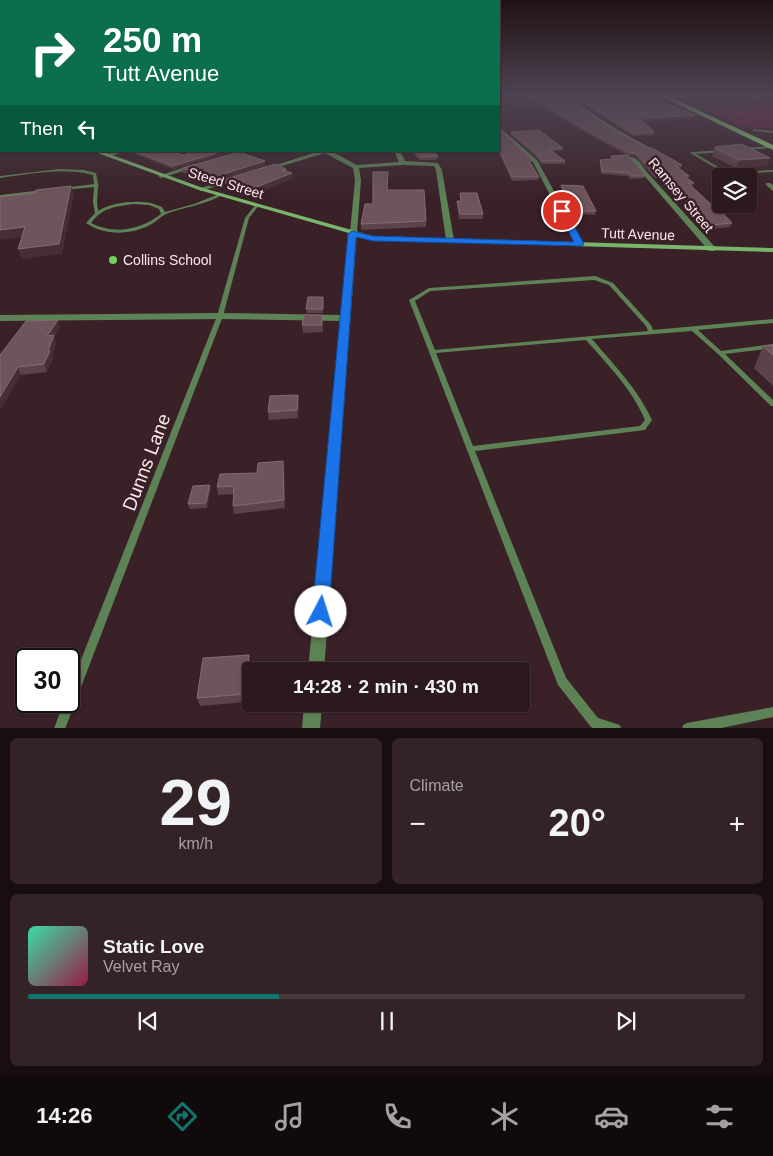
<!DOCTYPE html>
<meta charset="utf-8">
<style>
:root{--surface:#2b191d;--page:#332226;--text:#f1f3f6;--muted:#a6a0a4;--line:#47383b;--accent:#0f766e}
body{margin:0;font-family:Arial,sans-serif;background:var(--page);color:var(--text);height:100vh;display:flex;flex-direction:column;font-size:19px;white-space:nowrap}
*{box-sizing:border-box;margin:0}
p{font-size:16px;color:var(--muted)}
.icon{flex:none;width:28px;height:28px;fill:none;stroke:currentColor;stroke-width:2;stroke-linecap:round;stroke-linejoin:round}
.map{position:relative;height:728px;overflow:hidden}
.sheet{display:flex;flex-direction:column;gap:10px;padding:10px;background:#180e10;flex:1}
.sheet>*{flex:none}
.hud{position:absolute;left:0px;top:0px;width:500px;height:152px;box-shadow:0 1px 4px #0004,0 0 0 1px var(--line);background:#0b6e4f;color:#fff;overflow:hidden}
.buttons{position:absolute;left:712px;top:168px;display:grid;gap:10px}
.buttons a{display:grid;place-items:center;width:45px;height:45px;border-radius:5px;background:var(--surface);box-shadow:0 1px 4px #0004,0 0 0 1px var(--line);font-size:25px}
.speed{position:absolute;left:15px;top:648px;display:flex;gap:10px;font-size:25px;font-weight:700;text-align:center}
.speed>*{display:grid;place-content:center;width:65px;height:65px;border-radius:50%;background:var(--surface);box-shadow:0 1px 4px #0004,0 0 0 1px var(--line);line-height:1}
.speed .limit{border:2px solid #111;border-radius:8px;background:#fff;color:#111}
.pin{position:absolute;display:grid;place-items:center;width:42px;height:42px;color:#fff;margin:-21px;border:2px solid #fff;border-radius:50%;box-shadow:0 1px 5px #0007}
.me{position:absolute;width:55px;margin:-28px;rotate:5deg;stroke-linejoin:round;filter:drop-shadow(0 0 4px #0008)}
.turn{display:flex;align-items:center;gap:18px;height:105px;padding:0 20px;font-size:22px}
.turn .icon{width:65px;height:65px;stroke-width:2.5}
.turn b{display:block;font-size:35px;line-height:42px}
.then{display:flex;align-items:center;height:48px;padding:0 20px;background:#0003;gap:10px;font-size:19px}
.big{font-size:38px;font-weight:600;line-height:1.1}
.sheet .card{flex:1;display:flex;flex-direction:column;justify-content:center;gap:8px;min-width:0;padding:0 18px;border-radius:8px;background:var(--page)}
.sheet .dial{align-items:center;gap:0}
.dial b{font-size:65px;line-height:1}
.song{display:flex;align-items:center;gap:15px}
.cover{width:60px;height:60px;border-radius:8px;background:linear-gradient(135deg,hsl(160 70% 55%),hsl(340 70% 35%))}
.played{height:5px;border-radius:2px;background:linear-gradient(90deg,var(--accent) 35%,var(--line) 35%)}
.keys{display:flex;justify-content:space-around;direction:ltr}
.heat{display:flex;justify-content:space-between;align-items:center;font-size:28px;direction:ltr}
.sheet .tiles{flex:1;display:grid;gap:10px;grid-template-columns:1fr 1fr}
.card:last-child{grid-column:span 2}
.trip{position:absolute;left:242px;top:662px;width:288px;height:50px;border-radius:5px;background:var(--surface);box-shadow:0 1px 4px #0004,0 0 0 1px var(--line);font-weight:600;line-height:50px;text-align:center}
.tabs{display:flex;height:80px;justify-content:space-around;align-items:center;background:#110a0c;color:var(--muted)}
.tabs .icon{width:35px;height:35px}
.tabs .selected{color:var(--accent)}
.tabs b{font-size:22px;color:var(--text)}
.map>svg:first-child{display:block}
</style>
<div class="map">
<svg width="773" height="729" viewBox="0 0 773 729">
<rect width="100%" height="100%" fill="#392127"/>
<path fill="#6e1f39" d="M 773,103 L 773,128 L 743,127 L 701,107 Z"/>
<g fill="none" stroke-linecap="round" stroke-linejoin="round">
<path stroke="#9a858a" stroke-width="1" stroke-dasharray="1 2" stroke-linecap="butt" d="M 764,105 L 773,104
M 750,106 L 733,107 L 731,109 L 757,120"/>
<path fill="#5d8255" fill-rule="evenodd" d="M 754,129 L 773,131 L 773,133 L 753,131 Z
M 769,146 L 771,147 L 770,148 L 743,150 L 741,149 L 743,148 Z
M 722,150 L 723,151 L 721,152 L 696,154 L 727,172 L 773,170 L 773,172 L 726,174 L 690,153 L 692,152 Z
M 60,169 L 84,170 L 96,173 L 98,184 L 99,185 L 98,186 L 97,202 L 98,211 C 112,202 135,200 151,203 C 155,204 159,206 162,207 L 165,212 L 194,204 L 219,194 L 222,195 C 205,205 184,207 166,214 C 160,217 156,222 150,225 C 131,235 104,236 86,223 L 95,213 L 93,202 L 94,187 L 63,190 L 61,189 L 63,188 L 94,184 L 93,175 C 62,167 31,174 0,178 L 0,176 ZM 133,204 L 149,205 L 159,209 L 161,214 C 141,230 114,235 91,223 C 103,207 115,207 133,204 Z
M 43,190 L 45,191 L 44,192 L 0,197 L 0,195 Z
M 256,204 L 259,205 L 249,218 L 223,316 L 65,729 L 54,729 L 64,701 L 69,701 L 69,690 L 217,316 L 245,218 Z
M 595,276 L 613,283 L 651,325 L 653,330 L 773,319 L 773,323 L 698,330 L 721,351 L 773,344 L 773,348 L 725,354 L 773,400 L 773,406 L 771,406 L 718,354 L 692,331 L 592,339 C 614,365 638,389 652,420 L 645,430 L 475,451 L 566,678 L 598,718 L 620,725 L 621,729 L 595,729 L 591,727 L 558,685 L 409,300 L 429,288 ZM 594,280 L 609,285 L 646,326 L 648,331 L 435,350 L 415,301 L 430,291 ZM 586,340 C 608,365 632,389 645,420 L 640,426 L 473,446 L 436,353 Z
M 773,707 L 773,717 L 717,729 L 682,729 L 683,725 L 687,723 Z"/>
<path fill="#5d8255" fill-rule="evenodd" d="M 561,96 L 566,96 L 618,130 L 652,149 L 647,150 L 614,132 Z
M 748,96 L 754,96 L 759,99 L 755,100 Z
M 499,127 L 537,160 L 583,244 L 582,246 L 576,246 L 575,244 L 533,162 L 499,130 Z
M 0,137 L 1,138 L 1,140 L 0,141 Z
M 116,151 L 126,151 L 108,157 L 105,155 Z
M 240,151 L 249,151 L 230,158 L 227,156 Z
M 319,151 L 331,151 L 357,165 L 399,162 L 394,151 L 400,151 L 405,161 L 438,163 L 442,170 L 454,240 L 450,242 L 446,240 L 436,170 L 434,166 L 403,165 L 359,168 L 361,180 L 324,671 L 308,671 L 341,321 L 220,319 L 0,321 L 0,315 L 220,313 L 342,315 L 355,180 L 353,168 L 325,153 L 269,170 L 264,169 Z
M 629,157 C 637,156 642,165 646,171 L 715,247 L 715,251 L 709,251 L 642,173 L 637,165 L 629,159 Z
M 194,164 L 196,165 L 196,167 L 161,178 L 158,176 Z
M 238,176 L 241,178 L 240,179 L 201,191 L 198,189 Z
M 766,183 L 770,183 L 773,185 L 773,191 L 766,185 Z
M 304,704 L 322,704 L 320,729 L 302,729 Z"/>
<path fill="#79b56b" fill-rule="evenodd" d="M 92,151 L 101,151 L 203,188 L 373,236 L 773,248 L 773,252 L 373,240 L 199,190 Z"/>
<path fill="#8ddc7c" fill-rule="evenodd" d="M 660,96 L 668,96 L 773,145 L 773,150 Z"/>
</g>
<path fill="#5d4349" d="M 525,96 L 564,96 L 614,130 L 647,148 L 682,165 L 680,169 L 689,176 L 688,179 L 694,183 L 692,187 L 732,223 L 730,227 L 710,229 L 683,198 L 680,198 L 659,178 L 655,178 L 635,156 L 628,155 L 645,176 L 644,178 L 630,179 L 628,176 L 601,174 L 600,163 L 600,160 L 611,159 L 610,158 L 611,156 L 627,155 L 590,135 Z
M 570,96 L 649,96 L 695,115 L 694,118 L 647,122 L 639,118 L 654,132 L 654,135 L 633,136 Z
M 499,129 L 532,160 L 531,163 L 539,177 L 538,180 L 512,181 L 498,151 L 499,151 Z
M 511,132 L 563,148 L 562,151 L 553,151 L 565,161 L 565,164 L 541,164 L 538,159 L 510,134 Z
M 715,147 L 767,166 L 736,168 L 712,156 Z
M 133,151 L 171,151 L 183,155 L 230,152 L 174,169 L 133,153 Z
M 292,151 L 311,151 L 299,155 Z
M 335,151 L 368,151 L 368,152 L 341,154 Z
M 412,151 L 433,151 L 438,156 L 437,160 L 420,160 L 415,156 Z
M 265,161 L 265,166 L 212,183 L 196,175 L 193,176 L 183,173 L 183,168 Z
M 286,169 L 287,171 L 292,173 L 293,178 L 255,194 L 227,185 L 226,179 Z
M 561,185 L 596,211 L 595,215 L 575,214 L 572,203 L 566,200 L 561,188 Z
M 460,193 L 483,214 L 483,219 L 459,219 L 457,205 L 457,201 L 461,201 Z
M 373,204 L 426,221 L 426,227 L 361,230 L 361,224 Z
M 323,297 L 323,313 L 307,313 L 306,309 Z
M 322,315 L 323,332 L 303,333 L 302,325 Z
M 60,327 L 54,337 L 56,343 L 52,356 L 53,359 L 47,372 L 21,375 L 0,356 Z
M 773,345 L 773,386 L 754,368 L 763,346 Z
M 298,395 L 299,403 L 298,418 L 269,420 L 268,412 Z
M 284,469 L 285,508 L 234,514 L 233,506 L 233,494 L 218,495 L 217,487 L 257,473 Z
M 211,489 L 207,508 L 190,509 L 188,504 Z
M 251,663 L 247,702 L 200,706 L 197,698 Z"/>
<path fill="#472e34" d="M 695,115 L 694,118 L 647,122 L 647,118 Z
M 23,151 L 37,151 L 24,154 Z
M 223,151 L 230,151 L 230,152 L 174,169 L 173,166 Z
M 301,151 L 311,151 L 299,155 L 298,152 Z
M 341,151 L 368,151 L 368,152 L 341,154 Z
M 770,158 L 767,166 L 736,168 L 739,160 Z
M 265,161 L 265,166 L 212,183 L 211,178 Z
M 195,170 L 196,175 L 193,176 L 192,172 Z
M 292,173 L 293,178 L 255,194 L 254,188 Z
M 71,186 L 74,195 L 62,254 L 22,259 L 18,249 Z
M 25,227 L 29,236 L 0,240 L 0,241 L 0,230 Z
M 58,320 L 60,327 L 54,337 L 56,343 L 52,356 L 53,359 L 47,372 L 44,364 L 48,351 L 47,336 Z
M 18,367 L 21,375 L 0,411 L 0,397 Z
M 298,395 L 299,403 L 298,418 L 297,410 Z
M 283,461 L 284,469 L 285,508 L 284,500 Z
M 210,485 L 211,489 L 207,508 L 206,503 Z
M 249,655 L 251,663 L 247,702 L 245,694 Z"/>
<path fill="#6e555b" stroke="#846c72" d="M 0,96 L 1,96 L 1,107 L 0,107 Z
M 530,96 L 564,96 L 614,130 L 647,148 L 652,148 L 682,165 L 675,165 L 689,176 L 684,176 L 694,183 L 688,183 L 716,209 L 719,209 L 732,223 L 712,225 L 684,194 L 681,194 L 660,175 L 656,175 L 636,153 L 629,152 L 590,132 Z
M 575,96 L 649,96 L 695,115 L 647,118 L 637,113 L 636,115 L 654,132 L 633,133 Z
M 0,121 L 1,122 L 1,131 L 0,131 Z
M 499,129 L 532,160 L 529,161 L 539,177 L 512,177 L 499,149 Z
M 539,130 L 563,148 L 549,149 L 565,161 L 542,161 L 539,156 L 511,132 Z
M 742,144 L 770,158 L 739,160 L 715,148 L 717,148 L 715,147 Z
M 134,151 L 171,151 L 183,155 L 197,151 L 223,151 L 173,166 Z
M 414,151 L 433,151 L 438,156 L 420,157 Z
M 239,152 L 265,161 L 211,178 L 195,170 L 192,172 L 183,168 Z
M 628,155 L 645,176 L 631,176 L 629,173 L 602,171 L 600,160 L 615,159 L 611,156 Z
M 275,164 L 286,169 L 282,170 L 292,173 L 254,188 L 226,179 Z
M 373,172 L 388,172 L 387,190 L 424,190 L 426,221 L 361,224 L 365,204 L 373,204 Z
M 561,185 L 583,186 L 596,211 L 576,211 L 573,200 L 566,197 Z
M 71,186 L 59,244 L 18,249 L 25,227 L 0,230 L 0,197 L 35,193 L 36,190 Z
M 460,193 L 477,193 L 483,214 L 460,214 L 457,201 L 461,201 Z
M 308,297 L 323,297 L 323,309 L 306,309 Z
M 304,315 L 322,315 L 322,325 L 302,325 Z
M 58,320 L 47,336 L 54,335 L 48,351 L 50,351 L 44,364 L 18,367 L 0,397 L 0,355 L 26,321 Z
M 773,345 L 773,355 L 763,346 Z
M 298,395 L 297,410 L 268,412 L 270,396 Z
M 283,461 L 284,500 L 233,506 L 234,486 L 217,487 L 220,474 L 257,473 L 258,463 Z
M 210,485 L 206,503 L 188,504 L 193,486 Z
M 249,655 L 245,694 L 197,698 L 203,658 Z"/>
<linearGradient id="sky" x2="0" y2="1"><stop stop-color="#1f1215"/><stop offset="0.48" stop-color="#4e4352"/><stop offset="1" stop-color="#4e4352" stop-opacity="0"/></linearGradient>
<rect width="773" height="198" fill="url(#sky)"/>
<path fill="#1a73e8" stroke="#114b97" d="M 559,210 L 566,211 L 584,244 L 582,246 L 373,241 L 356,237 L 329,612 L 327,618 L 321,620 L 314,618 L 312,612 L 348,234 L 352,231 L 373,236 L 574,242 L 558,211 Z"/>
<circle fill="#73d25d" stroke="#392127" stroke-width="2" cx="113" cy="260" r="5"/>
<g text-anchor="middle" stroke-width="5" stroke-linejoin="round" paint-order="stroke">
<g font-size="14" fill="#fbe9ed" stroke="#392127">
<text transform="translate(226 183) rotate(17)" y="5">Steed Street</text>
<text transform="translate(681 195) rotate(50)" y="5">Ramsey Street</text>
<text transform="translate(638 234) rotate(2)" y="5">Tutt Avenue</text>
</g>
<g font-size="14" fill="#fbe9ed" stroke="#392127" text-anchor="start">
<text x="123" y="265">Collins School</text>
</g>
<g font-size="19" fill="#fbe9ed" stroke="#392127">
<text transform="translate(146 462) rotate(-69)" y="7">Dunns Lane</text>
</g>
</g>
</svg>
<div class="buttons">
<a><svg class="icon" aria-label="layers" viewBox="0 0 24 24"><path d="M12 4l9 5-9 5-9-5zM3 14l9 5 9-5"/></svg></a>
</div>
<div class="speed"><div class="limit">30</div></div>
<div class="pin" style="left:562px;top:211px;background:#d93025"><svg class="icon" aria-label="arrive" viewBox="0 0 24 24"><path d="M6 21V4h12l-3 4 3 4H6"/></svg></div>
<svg class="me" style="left:321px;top:612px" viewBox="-20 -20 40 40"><circle r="19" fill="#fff"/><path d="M0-13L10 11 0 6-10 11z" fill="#1a73e8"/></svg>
<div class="trip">14:28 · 2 min · 430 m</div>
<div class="hud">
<div class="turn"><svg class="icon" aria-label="right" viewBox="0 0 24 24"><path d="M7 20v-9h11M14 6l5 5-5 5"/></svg><div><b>250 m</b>Tutt Avenue</div></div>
<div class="then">Then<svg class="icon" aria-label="left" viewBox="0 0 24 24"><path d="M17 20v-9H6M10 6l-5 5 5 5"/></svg></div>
</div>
</div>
<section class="sheet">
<div class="tiles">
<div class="card dial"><b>29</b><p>km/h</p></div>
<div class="card"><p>Climate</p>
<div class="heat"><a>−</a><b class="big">20°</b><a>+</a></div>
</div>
<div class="card">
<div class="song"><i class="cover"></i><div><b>Static Love</b><p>Velvet Ray</p></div></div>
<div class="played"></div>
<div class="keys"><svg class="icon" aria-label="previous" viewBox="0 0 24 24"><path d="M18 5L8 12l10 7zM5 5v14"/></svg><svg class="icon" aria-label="pause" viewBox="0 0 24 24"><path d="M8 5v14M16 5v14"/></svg><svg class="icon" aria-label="next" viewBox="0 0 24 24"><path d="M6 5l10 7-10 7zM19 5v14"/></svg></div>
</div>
</div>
</section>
<nav class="tabs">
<b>14:26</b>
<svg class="icon selected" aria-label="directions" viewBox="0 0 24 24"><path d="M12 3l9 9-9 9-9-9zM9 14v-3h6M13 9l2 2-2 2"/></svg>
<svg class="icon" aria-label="music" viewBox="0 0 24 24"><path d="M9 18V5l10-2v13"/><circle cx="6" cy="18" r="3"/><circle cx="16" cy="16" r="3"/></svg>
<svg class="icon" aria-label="phone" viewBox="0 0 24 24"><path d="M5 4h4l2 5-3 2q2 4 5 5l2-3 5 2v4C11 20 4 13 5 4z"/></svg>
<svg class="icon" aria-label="climate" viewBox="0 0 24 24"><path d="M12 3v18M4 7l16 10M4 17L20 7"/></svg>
<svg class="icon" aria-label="car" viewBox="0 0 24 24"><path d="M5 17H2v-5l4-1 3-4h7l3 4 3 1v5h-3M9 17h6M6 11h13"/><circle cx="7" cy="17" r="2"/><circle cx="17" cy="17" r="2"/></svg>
<svg class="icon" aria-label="filters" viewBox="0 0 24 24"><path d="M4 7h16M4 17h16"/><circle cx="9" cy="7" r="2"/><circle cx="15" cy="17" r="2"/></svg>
</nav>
